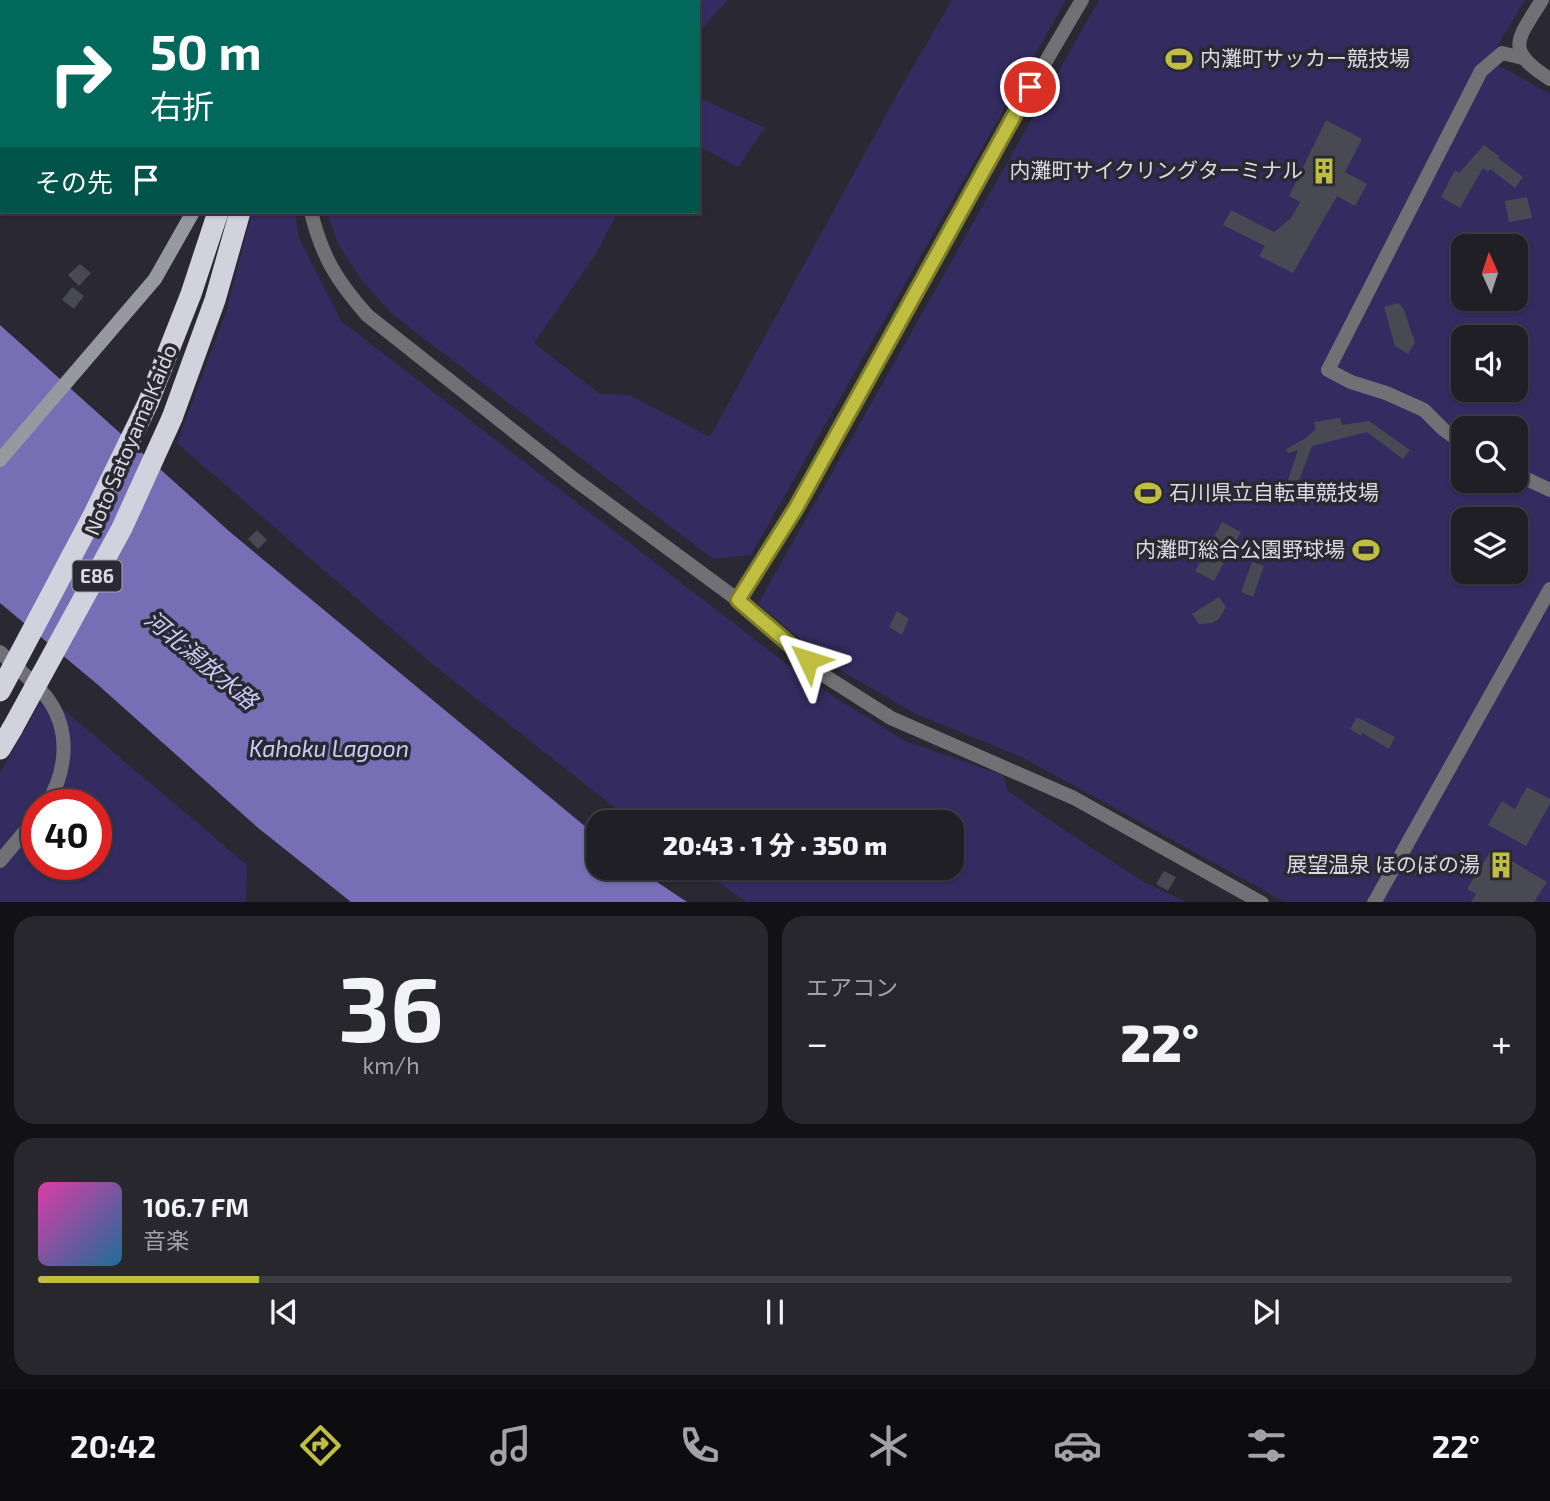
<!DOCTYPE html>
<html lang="ja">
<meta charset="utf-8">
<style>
:root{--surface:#201f26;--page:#28272e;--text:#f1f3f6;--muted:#a2a2a7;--line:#3d3d43;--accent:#c0be40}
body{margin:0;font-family:"Exo 2","Noto Sans JP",sans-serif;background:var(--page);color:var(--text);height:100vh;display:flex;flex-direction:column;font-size:26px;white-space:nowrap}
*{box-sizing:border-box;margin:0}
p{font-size:23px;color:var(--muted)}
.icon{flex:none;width:38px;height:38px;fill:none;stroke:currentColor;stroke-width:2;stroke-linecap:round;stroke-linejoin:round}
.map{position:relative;height:902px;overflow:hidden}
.details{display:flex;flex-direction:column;gap:14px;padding:14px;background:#121115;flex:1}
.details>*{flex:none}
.hud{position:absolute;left:0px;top:0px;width:700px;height:214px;box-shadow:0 2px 5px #0004,0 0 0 2px var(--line);background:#00695c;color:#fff;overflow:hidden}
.needle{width:46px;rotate:357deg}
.fabs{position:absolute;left:1451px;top:234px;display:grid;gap:14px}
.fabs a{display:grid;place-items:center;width:77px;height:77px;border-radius:14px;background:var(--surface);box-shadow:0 2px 5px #0004,0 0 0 2px var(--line);font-size:35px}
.speed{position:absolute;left:21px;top:789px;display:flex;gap:14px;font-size:35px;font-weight:700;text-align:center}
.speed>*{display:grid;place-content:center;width:91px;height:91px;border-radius:50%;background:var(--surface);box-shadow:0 2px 5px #0004,0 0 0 2px var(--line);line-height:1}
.speed .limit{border:10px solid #d22;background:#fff;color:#111}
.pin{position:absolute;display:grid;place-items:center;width:60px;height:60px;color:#fff;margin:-30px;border:4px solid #fff;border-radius:50%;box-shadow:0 2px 7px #0007}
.me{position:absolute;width:77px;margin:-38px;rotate:311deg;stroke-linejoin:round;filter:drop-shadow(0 0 5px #0008)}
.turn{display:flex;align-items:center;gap:24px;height:147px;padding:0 35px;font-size:32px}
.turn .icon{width:91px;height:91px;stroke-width:2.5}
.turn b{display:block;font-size:49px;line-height:60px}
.then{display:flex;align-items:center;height:66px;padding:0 35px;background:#0003;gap:14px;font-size:26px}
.big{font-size:52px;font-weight:800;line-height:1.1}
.details .widget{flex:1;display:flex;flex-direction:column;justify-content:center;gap:10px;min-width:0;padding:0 24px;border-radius:21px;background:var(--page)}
.details .dial{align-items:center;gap:0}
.dial b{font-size:91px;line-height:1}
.song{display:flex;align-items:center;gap:21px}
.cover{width:84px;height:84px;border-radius:10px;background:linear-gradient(135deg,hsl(320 70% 55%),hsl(200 70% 35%))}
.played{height:7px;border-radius:4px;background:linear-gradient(90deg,var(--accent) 15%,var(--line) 15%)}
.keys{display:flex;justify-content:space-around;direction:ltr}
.heat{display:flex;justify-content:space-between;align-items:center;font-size:38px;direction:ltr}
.details .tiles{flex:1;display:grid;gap:14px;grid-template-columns:1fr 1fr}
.widget:last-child{grid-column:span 2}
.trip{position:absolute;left:586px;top:810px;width:378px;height:70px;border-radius:21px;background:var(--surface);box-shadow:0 2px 5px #0004,0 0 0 2px var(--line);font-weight:800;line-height:70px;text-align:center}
.tabs{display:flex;height:112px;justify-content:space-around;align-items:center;background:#0d0c0f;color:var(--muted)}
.tabs .icon{width:49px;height:49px}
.tabs .active{color:var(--accent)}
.tabs b{font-size:32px;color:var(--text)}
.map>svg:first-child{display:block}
</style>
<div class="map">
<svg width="1550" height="903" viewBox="0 0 1550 903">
<rect width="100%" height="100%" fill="#2a2933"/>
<path fill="#342b60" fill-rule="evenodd" d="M 348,0 L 728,0 L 698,33 L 698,2 Z
M 952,0 L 1066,0 L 751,555 L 713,559 L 392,314 L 361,279 L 338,244 L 327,212 L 618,212 L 596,254 L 534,343 L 600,394 L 629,395 L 710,437 L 900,89 Z
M 1099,0 L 1525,0 L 1489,60 L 1550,94 L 1550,902 L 1285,902 L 1022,757 L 916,714 L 833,666 L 758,604 ZM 1463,247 L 1516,247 L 1516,299 L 1463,299 ZM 1463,338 L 1516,338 L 1516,390 L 1463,390 ZM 1463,429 L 1516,429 L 1516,481 L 1463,481 ZM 1463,520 L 1516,520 L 1516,572 L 1463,572 Z
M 698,97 L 765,128 L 738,167 L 698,146 Z
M 252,212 L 295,212 L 299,238 L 341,321 L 788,665 L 836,698 L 905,741 L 1003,775 L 1007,790 L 1064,830 L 1144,882 L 1186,902 L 747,902 L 698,868 L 952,868 L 952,822 L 633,822 L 430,662 L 177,443 L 226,312 Z
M 45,694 L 247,865 L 246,902 L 0,903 L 0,773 ZM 37,805 L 96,805 L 96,864 L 37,864 Z"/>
<path fill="#776eb5" d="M 0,325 L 230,532 L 598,837 L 598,868 L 636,868 L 687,902 L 351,902 L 257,827 L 97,684 L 0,603 Z"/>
<path fill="#494953" d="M 1326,120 L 1362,139 L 1345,172 L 1367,184 L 1355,206 L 1337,196 L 1293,273 L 1259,256 L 1265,246 L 1223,225 L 1231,210 L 1274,232 L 1291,218 L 1300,202 L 1289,196 Z
M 1484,145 L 1499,156 L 1498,158 L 1523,177 L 1515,188 L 1490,169 L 1488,172 L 1483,168 L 1460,208 L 1441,197 L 1455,170 L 1459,173 Z
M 1527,197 L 1532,218 L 1509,222 L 1505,201 Z
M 80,264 L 91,273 L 79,286 L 68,275 Z
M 72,287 L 84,296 L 74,309 L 62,300 Z
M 1399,303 L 1404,310 L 1415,343 L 1408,354 L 1395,346 L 1384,307 Z
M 1340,418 L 1342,425 L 1369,421 L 1410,450 L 1403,459 L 1367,432 L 1312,446 L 1294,493 L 1285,489 L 1298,450 L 1288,453 L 1286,449 L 1306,438 L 1316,429 L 1314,422 Z
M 1222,522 L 1241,532 L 1214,581 L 1195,571 Z
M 257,530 L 267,540 L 258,549 L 248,539 Z
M 1252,562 L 1264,566 L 1253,597 L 1241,592 Z
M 1219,597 L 1226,607 L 1219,619 L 1212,623 L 1199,624 L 1192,614 Z
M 897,611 L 909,619 L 902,635 L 889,627 Z
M 1357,717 L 1395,737 L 1389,749 L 1362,733 L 1361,736 L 1350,729 Z
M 1527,787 L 1550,799 L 1550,804 L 1526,846 L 1488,825 L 1502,801 L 1515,809 Z
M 1492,849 L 1547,882 L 1534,902 L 1471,902 L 1476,894 L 1467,889 Z
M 1164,871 L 1176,877 L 1168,891 L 1156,884 Z"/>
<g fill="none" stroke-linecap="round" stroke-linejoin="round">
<path stroke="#717075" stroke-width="14" d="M 1463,444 L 1443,429 L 1424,410 L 1386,393 L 1351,382 L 1328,370 L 1481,71 L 1502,53 L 1523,58
M 1516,474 L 1550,490
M 0,652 C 15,667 39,685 50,702 C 71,734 66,774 46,805
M 0,861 L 37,817"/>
<path stroke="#717075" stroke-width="14" d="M 1082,0 C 963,198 861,405 738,600 L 825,676 L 891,718 L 1074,798 L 1262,903
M 1542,0 C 1517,40 1504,50 1550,79
M 311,212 C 322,257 337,281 367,315 L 574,479 L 738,600
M 1374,903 L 1550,589"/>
<path stroke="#9898a0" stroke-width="14" d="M 0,460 L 155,279 L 193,212"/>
<path stroke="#d2d2df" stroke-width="21" d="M 236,2 L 236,0
M 273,2 L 273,0
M 293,2 L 293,0
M 332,2 L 332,0
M 148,403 L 191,294 L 218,212
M 172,418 L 215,300 L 240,212
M 0,749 L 12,729"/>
<path stroke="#d2d2df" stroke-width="21" d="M 0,691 L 93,516 L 148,403
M 12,729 L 122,528 L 172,418"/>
</g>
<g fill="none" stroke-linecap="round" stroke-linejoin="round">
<g stroke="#7d7c2a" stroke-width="18">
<path id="route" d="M 808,660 L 738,600 L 796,508 L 1030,87"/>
</g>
<use href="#route" stroke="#c0be40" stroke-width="12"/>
</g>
<defs>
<g id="stadium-bare" transform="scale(2.1)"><path d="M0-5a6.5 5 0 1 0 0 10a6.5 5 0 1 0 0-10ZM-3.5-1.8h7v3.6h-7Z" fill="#c0be40" stroke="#2a2933" stroke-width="2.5" paint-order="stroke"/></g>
<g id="building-bare" transform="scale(2.1)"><path d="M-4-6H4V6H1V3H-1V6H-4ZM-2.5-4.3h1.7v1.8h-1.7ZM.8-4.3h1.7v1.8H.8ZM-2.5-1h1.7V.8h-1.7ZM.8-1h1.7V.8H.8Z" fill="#c0be40" stroke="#2a2933" stroke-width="2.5" paint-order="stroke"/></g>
</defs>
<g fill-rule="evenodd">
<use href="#stadium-bare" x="1179" y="59"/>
<use href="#building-bare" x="1324" y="171"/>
<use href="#stadium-bare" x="1148" y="493"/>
<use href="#stadium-bare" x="1366" y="550"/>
<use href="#building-bare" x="1501" y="865"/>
</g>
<g text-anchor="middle" stroke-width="7" stroke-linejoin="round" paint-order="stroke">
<rect fill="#2a2933" stroke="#a6a5ad" stroke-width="2" x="72.5" y="560.5" width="49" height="31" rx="5"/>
<g font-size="19" font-weight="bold" fill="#dbdae1">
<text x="97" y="583">E86</text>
</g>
<g font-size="21" fill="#dbdae1" stroke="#2a2933" text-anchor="end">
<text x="1200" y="66" text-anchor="start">内灘町サッカー競技場</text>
<text x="1303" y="178">内灘町サイクリングターミナル</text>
<text x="1169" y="500" text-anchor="start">石川県立自転車競技場</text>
<text x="1345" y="557">内灘町総合公園野球場</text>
<text x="1480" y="872">展望温泉 ほのぼの湯</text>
</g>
<g font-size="21" fill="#dbdae1" stroke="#2a2933">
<text transform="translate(131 440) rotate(-67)" y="7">Noto Satoyama Kaido</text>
</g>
<g font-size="23" font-style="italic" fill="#cdcbf3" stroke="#2a2933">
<text transform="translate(201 660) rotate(40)" y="8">河北潟放水路</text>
<text x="329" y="757">Kahoku Lagoon</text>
</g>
</g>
</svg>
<div class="fabs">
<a><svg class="needle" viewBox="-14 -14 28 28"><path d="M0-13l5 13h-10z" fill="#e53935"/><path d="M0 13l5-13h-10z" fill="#a2a2a7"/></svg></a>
<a><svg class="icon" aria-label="sound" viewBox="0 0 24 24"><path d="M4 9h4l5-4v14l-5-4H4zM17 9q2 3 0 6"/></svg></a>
<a><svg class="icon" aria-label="search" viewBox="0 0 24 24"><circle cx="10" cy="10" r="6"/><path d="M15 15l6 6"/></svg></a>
<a><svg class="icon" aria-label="layers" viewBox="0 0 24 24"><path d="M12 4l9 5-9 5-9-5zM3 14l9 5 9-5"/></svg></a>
</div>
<div class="speed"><div class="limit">40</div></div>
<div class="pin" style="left:1030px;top:87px;background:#d93025"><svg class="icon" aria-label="arrive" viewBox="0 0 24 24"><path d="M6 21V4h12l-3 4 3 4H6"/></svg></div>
<svg class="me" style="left:808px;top:660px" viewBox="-20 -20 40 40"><path d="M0-17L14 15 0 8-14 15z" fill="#c0be40" stroke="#fff" stroke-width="4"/></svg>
<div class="trip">20:43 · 1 分 · 350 m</div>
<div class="hud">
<div class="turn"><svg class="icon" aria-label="right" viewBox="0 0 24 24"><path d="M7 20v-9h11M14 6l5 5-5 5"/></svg><div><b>50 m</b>右折</div></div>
<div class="then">その先<svg class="icon" aria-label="arrive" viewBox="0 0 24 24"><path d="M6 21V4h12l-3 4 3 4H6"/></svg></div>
</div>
</div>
<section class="details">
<div class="tiles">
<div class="widget dial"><b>36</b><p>km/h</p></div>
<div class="widget"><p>エアコン</p>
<div class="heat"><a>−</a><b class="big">22°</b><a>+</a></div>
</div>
<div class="widget">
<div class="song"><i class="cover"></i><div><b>106.7 FM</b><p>音楽</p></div></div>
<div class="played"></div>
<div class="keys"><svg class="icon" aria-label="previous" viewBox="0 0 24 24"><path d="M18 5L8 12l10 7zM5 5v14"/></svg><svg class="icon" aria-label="pause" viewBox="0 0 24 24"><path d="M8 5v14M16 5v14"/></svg><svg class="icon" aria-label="next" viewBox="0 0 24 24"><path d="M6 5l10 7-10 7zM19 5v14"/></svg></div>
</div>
</div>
</section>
<nav class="tabs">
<b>20:42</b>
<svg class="icon active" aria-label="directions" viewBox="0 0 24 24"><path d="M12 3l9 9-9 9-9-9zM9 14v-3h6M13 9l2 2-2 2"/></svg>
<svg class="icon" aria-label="music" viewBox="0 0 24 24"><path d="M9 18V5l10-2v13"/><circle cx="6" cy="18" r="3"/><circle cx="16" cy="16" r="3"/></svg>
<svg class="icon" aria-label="phone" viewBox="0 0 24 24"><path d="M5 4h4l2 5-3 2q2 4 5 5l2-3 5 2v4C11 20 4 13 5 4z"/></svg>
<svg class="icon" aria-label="climate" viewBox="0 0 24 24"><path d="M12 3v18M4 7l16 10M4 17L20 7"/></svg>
<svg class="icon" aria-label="car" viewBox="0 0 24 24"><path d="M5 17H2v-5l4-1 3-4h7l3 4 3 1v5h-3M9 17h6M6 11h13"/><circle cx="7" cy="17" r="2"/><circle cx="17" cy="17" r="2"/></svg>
<svg class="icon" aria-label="filters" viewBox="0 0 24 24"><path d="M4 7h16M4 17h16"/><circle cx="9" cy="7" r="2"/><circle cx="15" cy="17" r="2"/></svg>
<b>22°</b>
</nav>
